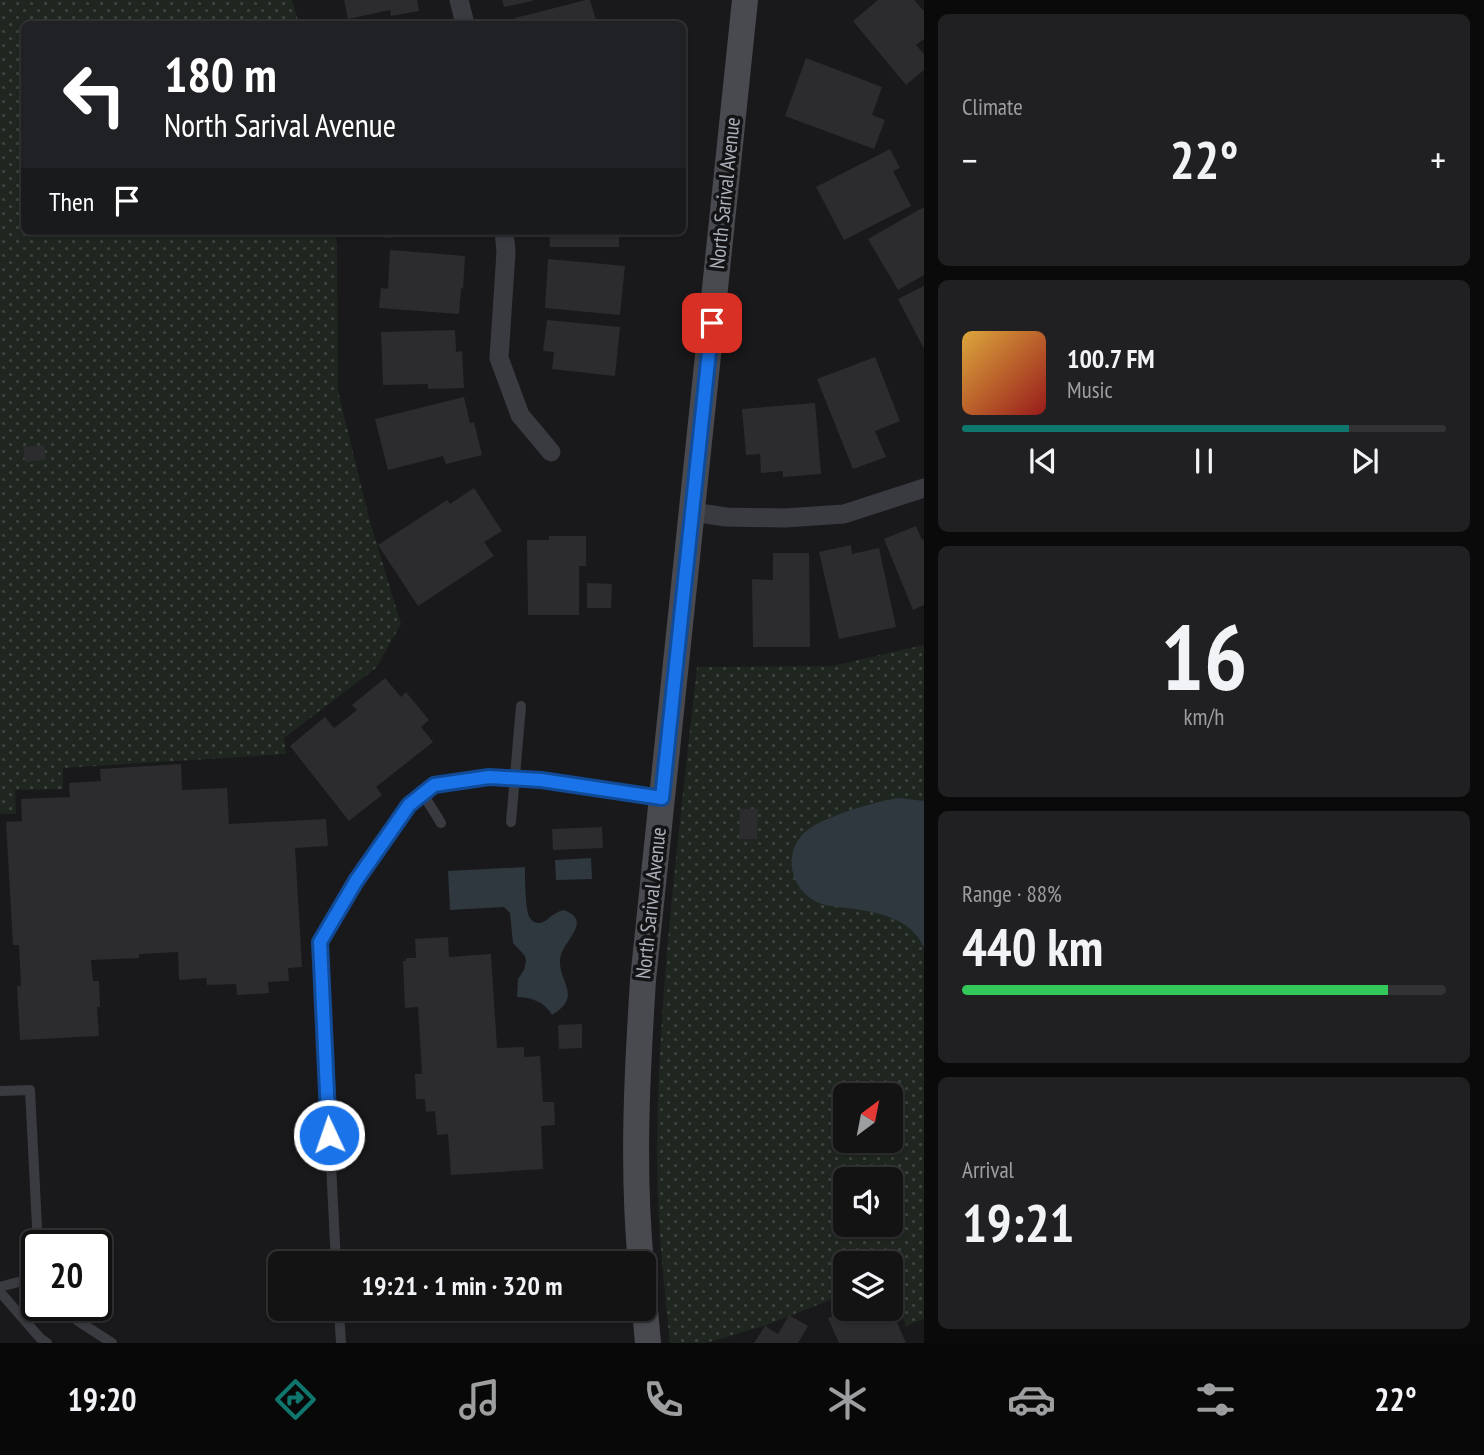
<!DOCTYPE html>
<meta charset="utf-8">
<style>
:root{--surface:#131314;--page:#202022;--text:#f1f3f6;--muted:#9d9ea0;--line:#323234;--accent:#0f766e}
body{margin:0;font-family:"PT Sans Narrow",sans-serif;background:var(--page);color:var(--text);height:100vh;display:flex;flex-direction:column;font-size:26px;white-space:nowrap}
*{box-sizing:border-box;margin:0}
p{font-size:23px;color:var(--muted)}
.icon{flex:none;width:38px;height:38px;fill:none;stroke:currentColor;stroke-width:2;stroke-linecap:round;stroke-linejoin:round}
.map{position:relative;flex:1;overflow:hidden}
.side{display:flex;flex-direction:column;gap:14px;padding:14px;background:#0a0a0b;width:560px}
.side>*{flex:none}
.guide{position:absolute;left:21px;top:21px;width:665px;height:214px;border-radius:10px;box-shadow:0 2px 5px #0004,0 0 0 2px var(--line);background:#202124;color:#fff;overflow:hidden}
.needle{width:46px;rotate:32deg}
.fabs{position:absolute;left:833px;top:1083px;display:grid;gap:14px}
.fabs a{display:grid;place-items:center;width:70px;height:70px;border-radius:10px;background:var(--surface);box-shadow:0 2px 5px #0004,0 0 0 2px var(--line);font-size:35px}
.speed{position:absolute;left:21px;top:1230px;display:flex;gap:14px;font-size:35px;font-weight:700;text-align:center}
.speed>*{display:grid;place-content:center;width:91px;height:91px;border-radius:50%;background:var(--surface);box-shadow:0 2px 5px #0004,0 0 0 2px var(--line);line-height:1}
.speed .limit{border:4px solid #111;border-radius:10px;background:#fff;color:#111}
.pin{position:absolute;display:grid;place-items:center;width:60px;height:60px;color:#fff;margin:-30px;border-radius:14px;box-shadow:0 4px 10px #0006}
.me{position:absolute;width:77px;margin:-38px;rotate:357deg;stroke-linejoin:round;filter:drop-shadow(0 0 5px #0008)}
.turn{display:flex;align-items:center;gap:24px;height:147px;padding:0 28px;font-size:32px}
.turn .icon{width:91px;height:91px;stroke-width:2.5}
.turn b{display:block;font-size:49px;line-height:60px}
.then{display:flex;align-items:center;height:66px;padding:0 28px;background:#0003;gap:14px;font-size:26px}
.big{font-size:52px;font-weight:700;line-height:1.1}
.side .card{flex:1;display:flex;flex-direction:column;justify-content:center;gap:10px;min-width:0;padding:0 24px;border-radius:10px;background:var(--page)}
.side .dial{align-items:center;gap:0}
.dial b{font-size:91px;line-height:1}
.song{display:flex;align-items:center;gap:21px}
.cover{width:84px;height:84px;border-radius:10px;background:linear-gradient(135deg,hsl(40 70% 55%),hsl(0 70% 35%))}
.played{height:7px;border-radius:4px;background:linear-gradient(90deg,var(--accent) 80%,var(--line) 80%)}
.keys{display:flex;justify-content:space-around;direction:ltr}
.heat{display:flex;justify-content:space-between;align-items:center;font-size:38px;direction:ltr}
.charge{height:10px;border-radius:5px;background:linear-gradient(90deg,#34c759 88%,var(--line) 0)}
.trip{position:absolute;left:268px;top:1251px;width:388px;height:70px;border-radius:10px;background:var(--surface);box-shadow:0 2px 5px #0004,0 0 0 2px var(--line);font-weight:700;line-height:70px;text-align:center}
.tabs{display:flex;height:112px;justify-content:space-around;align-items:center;background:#080808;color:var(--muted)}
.tabs .icon{width:49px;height:49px}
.tabs .active{color:var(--accent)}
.tabs b{font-size:32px;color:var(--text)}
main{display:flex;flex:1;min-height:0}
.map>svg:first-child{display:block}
</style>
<main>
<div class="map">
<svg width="924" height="1343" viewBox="0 0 924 1343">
<defs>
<pattern id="grass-dots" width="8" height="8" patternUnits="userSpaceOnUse" patternTransform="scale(1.75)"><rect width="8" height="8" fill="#1f2620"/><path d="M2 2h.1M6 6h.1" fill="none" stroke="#3d433e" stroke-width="1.8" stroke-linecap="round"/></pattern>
</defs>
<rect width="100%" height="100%" fill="#19191b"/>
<path fill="url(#grass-dots)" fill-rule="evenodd" d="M 0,0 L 292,0 L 299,24 L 24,24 L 24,231 L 335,231 L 337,246 L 338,391 L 369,518 L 401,624 L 376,668 L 284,738 L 286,754 L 63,768 L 63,789 L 15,790 L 16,814 L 0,814 Z
M 924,645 L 924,1319 L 906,1326 L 891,1287 L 891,1264 L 845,1264 L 845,1294 L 767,1325 L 706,1343 L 670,1343 C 663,1276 656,1209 657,1142 C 659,983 680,825 697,667 L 832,666 ZM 845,1096 L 891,1096 L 891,1141 L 845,1141 ZM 845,1180 L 891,1180 L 891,1225 L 845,1225 Z"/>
<path fill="#2f383e" d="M 899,798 L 924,801 L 924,948 C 911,917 876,912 847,908 C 836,907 824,906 815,901 C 790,888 783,854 804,833 C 820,817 877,801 899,798 Z
M 591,858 L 592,879 L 556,880 L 555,860 Z
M 525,867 C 525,877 525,911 530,918 C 532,921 535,923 539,923 C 547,923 552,912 564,910 C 595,922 560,942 560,961 C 559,983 583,996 552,1015 C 545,1002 531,997 517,997 L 518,979 L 524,970 L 526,961 L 525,956 L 513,943 L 510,913 L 504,907 L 450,910 L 448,871 Z"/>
<path fill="#2c2c2f" d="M 344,0 L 417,0 L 419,11 L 391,16 L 390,10 L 348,19 Z
M 502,0 L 532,0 L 532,1 L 504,7 Z
M 586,0 L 590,0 L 597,24 L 516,24 L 515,18 Z
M 878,0 L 914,0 L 924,11 L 924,39 L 916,45 L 924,54 L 924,70 L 906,85 L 853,21 Z
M 806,58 L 882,87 L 872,115 L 885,120 L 874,149 L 785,116 Z
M 890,149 L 900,168 L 893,171 L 911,206 L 844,240 L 816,187 Z
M 924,207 L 924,275 L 898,290 L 868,239 Z
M 384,231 L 454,231 L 454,233 L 384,238 Z
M 549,231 L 619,231 L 619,247 L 550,247 Z
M 390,250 L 465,256 L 463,289 L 461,288 L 459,314 L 379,308 L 381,288 L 388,289 Z
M 548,259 L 625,266 L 620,315 L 545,308 Z
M 924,286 L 924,349 L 898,299 Z
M 547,320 L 620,327 L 615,376 L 552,369 L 554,352 L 543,351 Z
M 455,330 L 456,352 L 462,351 L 464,388 L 428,389 L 428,384 L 383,385 L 381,332 Z
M 875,357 L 900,421 L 875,431 L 886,457 L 853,469 L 817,379 Z
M 464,397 L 470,423 L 474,422 L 482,455 L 446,464 L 443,456 L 388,470 L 375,419 Z
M 815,403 L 821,474 L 783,477 L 783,471 L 761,473 L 760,454 L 746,455 L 742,409 Z
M 44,445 L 46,460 L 25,462 L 23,447 Z
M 474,488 L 502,531 L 484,542 L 494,556 L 418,606 L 378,545 L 447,500 L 450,504 Z
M 916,526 L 922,540 L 924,539 L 924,605 L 913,610 L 884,539 Z
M 549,536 L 586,536 L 586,566 L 579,566 L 579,615 L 528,615 L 527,540 L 549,540 Z
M 851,545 L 852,554 L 879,548 L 896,627 L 839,639 L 819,552 Z
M 773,553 L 809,553 L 810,647 L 753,647 L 752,579 L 773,580 Z
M 587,583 L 612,584 L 611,608 L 587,608 Z
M 385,678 L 401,697 L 406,692 L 429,720 L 421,727 L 433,742 L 376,787 L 382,795 L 349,821 L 290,746 L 325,717 L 334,728 L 357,710 L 352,705 Z
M 181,764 L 182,790 L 227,788 L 229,824 L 326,819 L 328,846 L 295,848 L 302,967 L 288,968 L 289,981 L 268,982 L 269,993 L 237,995 L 236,984 L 207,985 L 206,978 L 179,980 L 178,952 L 139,954 L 139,958 L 91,960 L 93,981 L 99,981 L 100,1007 L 97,1007 L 99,1036 L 20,1040 L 17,986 L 21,986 L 19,945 L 13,945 L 6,822 L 22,821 L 21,799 L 70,797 L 69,783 L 101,781 L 100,769 Z
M 740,809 L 758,809 L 757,839 L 739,839 Z
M 602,827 L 603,848 L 553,850 L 552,829 Z
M 448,937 L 449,957 L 491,954 L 497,1048 L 524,1047 L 524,1057 L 540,1056 L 543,1102 L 554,1102 L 555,1125 L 541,1126 L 543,1169 L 451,1175 L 448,1134 L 437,1135 L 435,1111 L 426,1112 L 425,1099 L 416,1099 L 415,1074 L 422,1074 L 418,1007 L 405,1008 L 403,961 L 406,961 L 406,958 L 416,958 L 415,939 Z
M 582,1024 L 582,1048 L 559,1049 L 558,1025 Z
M 845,1294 L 845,1309 L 891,1309 L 906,1343 L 839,1343 L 828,1318 L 842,1312 L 836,1298 Z
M 789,1315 L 808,1326 L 798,1343 L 754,1343 L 765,1326 L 778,1334 Z"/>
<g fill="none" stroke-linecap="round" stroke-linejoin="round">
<path stroke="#3a3b40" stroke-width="10" d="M 423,794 L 441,823
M 511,822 L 521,706
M 0,1091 L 30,1090 L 38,1246
M 336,1263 L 392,1259
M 336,1264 L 320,941 L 356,881 L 387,834 L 409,805 L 434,785 L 489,777 L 541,780 L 662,798
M 0,1287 L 37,1277
M 0,1292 L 40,1338 L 47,1343
M 64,1306 L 78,1321 L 112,1343
M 339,1309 L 341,1343"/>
<path stroke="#3a3b40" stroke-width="19" d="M 459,0 L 465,24
M 504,231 L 506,252 L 499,358 L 520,415 L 551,452
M 692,512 L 726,517 L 785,518 L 844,514 L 924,488"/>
<path stroke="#484a4f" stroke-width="26" d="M 641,1264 C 632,1169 637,1075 643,980 L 745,0
M 644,1299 L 648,1343"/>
</g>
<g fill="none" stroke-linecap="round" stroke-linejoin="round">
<g stroke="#114b97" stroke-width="18">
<path id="route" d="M 329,1135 L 320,942 L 356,881 L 409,805 L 434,785 L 489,777 L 541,780 L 662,798 L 712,323"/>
</g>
<use href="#route" stroke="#1a73e8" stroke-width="12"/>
</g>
<g text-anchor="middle" stroke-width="7" stroke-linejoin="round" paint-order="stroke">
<g font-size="21" fill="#acb1ba" stroke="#141416">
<text transform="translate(725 193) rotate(-84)" y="7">North Sarival Avenue</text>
<text transform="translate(651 903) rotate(-84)" y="7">North Sarival Avenue</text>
</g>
</g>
</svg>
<div class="fabs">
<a><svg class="needle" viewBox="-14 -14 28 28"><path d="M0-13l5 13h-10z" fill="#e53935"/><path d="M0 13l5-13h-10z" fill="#9d9ea0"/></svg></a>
<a><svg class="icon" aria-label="sound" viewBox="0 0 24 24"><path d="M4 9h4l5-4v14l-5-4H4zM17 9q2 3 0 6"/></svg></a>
<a><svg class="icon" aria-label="layers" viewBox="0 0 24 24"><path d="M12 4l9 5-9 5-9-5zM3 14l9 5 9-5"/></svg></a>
</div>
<div class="speed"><div class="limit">20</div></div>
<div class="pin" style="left:712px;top:323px;background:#d93025"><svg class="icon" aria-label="arrive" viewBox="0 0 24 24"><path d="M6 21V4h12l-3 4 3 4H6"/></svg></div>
<svg class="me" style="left:329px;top:1135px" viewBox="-20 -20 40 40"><circle r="17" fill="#1a73e8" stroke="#fff" stroke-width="3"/><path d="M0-11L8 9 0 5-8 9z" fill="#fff"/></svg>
<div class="trip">19:21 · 1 min · 320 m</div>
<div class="guide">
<div class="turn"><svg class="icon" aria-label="left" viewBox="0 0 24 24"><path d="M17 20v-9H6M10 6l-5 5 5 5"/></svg><div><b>180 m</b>North Sarival Avenue</div></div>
<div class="then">Then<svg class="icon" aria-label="arrive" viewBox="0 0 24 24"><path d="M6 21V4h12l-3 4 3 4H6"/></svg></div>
</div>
</div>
<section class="side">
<div class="card"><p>Climate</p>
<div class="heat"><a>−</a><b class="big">22°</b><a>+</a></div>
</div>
<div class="card">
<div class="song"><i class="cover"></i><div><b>100.7 FM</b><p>Music</p></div></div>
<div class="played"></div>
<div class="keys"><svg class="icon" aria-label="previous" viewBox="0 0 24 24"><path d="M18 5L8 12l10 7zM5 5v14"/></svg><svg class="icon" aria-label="pause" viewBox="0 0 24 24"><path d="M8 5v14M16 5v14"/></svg><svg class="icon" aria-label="next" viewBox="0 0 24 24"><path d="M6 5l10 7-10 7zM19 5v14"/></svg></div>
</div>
<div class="card dial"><b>16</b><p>km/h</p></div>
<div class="card"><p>Range · 88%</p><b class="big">440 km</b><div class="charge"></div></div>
<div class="card"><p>Arrival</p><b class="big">19:21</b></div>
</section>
</main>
<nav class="tabs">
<b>19:20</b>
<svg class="icon active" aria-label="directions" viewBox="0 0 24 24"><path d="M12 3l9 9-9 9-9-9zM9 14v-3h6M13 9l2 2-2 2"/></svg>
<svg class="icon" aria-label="music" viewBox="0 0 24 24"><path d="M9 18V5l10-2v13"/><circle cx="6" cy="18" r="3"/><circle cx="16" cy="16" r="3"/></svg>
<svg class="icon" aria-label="phone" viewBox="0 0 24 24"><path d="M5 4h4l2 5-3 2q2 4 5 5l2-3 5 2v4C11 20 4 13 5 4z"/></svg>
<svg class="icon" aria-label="climate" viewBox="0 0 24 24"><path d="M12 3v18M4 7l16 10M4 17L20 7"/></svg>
<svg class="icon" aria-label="car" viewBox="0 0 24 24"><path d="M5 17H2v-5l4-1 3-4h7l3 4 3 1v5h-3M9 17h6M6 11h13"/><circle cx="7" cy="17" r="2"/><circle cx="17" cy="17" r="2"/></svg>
<svg class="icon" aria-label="filters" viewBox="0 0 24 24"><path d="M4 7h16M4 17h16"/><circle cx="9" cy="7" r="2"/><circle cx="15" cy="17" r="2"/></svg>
<b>22°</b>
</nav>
